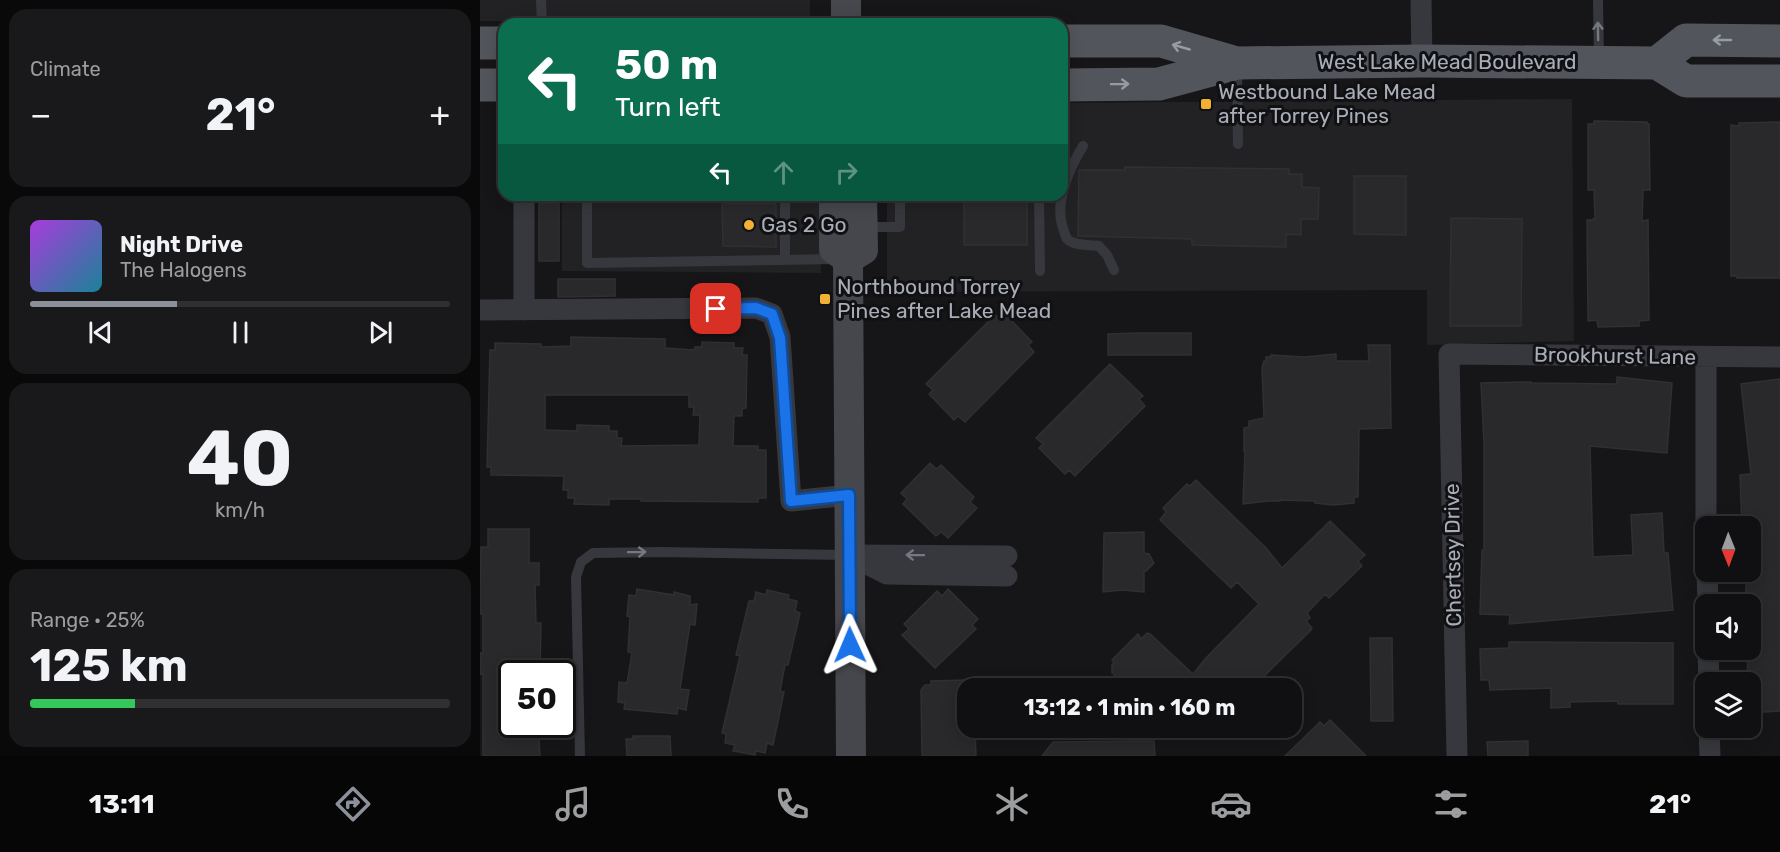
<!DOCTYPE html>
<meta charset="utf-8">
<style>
:root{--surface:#101012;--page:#19191b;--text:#f1f3f6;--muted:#9c9d9f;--line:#303032;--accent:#8c9099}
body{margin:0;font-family:Rubik,sans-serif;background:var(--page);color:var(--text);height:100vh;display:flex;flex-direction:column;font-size:22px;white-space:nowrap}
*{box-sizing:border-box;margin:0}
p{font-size:20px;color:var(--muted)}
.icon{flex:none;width:33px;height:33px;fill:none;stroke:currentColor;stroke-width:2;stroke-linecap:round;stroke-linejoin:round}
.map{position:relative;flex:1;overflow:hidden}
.drawer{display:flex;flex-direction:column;gap:9px;padding:9px;background:#09090a;width:480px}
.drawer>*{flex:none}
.banner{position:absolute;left:18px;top:18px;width:570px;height:183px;border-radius:18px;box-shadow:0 3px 15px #0003,0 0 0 2px var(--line);background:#0b6e4f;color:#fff;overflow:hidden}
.needle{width:39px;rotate:179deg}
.controls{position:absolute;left:1215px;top:516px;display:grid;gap:12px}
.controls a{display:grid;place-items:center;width:66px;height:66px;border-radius:12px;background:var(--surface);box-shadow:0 3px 15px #0003,0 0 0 2px var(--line);font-size:30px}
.speed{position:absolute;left:18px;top:660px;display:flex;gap:12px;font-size:30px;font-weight:700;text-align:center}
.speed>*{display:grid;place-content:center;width:78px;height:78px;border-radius:50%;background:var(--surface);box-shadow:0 3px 15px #0003,0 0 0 2px var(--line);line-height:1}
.speed .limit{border:3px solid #111;border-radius:9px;background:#fff;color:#111}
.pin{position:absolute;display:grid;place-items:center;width:51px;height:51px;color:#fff;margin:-26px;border-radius:12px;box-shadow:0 3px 9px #0006}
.me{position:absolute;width:66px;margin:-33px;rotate:359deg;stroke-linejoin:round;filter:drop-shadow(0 0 4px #0008)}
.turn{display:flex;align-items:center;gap:21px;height:126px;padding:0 18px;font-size:27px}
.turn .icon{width:78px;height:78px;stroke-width:2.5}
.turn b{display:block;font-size:42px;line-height:51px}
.lanes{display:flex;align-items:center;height:57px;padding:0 18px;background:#0003;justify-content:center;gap:30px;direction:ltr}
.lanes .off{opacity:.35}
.big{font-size:45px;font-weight:700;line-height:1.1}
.drawer .card{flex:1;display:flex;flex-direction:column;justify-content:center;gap:9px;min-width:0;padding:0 21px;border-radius:18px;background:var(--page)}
.drawer .dial{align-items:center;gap:0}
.dial b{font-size:78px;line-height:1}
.song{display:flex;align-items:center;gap:18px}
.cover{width:72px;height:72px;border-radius:9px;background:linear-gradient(135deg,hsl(280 70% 55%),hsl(190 70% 35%))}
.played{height:6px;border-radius:3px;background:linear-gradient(90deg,var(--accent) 35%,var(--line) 35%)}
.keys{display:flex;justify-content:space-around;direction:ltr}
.heat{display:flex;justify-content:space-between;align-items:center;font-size:33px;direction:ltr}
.charge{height:9px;border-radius:4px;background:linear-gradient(90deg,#34c759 25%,var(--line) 0)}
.trip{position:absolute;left:477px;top:678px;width:345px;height:60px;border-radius:18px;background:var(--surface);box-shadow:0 3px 15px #0003,0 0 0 2px var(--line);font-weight:700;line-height:60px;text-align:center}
.tabs{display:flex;height:96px;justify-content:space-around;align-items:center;background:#060607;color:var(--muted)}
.tabs .icon{width:42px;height:42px}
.tabs .current{color:var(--accent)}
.tabs b{font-size:27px;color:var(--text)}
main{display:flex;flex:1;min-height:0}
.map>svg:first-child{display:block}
</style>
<main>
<section class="drawer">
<div class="card"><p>Climate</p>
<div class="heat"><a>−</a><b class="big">21°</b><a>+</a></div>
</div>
<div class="card">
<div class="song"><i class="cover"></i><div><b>Night Drive</b><p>The Halogens</p></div></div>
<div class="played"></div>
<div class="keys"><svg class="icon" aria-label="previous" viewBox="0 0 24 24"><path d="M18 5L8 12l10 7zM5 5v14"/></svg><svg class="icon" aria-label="pause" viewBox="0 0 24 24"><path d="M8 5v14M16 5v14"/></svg><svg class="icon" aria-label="next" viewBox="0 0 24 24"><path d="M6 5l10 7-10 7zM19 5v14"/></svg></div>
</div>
<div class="card dial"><b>40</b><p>km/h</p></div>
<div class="card"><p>Range · 25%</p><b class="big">125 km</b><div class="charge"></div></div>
</section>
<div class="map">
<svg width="1300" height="756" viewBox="0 0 1300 756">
<rect width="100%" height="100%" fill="#161618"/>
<path fill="#222225" d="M 0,0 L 330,0 L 330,22 L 0,21 Z
M 1092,99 L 1094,341 L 947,345 L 947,290 L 407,292 L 407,195 L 582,195 L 582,103 Z
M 82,195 L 339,195 L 341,273 L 82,271 Z"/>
<path fill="#29292c" stroke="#303034" stroke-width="1.5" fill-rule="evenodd" d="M 1114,121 L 1167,122 L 1167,124 L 1169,124 L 1170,190 L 1163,190 L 1162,221 L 1168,220 L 1169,320 L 1159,321 L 1159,326 L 1118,327 L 1117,320 L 1108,321 L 1107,220 L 1113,220 L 1113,219 L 1115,219 L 1114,190 L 1108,190 L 1108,124 L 1114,124 Z
M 1300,122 L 1300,278 L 1257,278 L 1257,276 L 1251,276 L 1251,125 L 1259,126 L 1259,123 Z
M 645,167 L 809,169 L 809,174 L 822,174 L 822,187 L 839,188 L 838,219 L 821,219 L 821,235 L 806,234 L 806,247 L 712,245 L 712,239 L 598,236 L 599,170 L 645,170 Z
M 874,176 L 926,176 L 926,235 L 874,234 Z
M 484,195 L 547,195 L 547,245 L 484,245 Z
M 59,203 L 79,203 L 79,261 L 59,261 Z
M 242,204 L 296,204 L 296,247 L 243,246 Z
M 971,218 L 1042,219 L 1041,326 L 970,326 Z
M 78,279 L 135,279 L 135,296 L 78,297 Z
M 514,316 L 521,316 L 524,319 L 527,316 L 552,342 L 548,345 L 554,352 L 485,422 L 478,416 L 474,420 L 449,394 L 453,390 L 446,384 Z
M 658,333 L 711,333 L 711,355 L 628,355 L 628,334 Z
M 91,337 L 185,339 L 185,348 L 214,350 L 215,347 L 222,347 L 222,342 L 254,343 L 254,348 L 263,348 L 262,355 L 267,355 L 266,408 L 262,409 L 262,416 L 254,416 L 253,446 L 278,446 L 278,450 L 286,450 L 286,498 L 278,498 L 278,502 L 161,501 L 161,499 L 129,499 L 129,505 L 94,504 L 95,498 L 88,498 L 88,490 L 83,490 L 84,476 L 11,475 L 11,467 L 7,467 L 10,350 L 15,350 L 15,343 L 61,344 L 61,347 L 91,346 ZM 65,395 L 209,395 L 209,407 L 214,407 L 213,415 L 220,415 L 219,445 L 141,446 L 142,438 L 137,438 L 137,431 L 129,431 L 129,426 L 97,425 L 97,431 L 65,430 Z
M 888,345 L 910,345 L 911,428 L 879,429 L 878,497 L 874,497 L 874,503 L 853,505 L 835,503 L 835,501 L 800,500 L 800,501 L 788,501 L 763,504 L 765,451 L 764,451 L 764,428 L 769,427 L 769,421 L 784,418 L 782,368 L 784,361 L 786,361 L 786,357 L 791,357 L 791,355 L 824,357 L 856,354 L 856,361 L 889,361 Z
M 630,364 L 663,396 L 659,399 L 665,406 L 595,476 L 589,470 L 585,474 L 559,448 L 563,444 L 556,438 Z
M 1137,377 L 1192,383 L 1187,453 L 1110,446 L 1113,557 L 1153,555 L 1151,515 L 1182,513 L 1184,553 L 1188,553 L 1193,610 L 1029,624 L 1030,615 L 1000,614 L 1002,550 L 1004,550 L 1004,443 L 1001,383 L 1051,382 L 1051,383 L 1137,384 Z
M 1300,379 L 1300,711 L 1270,713 L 1270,682 L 1268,682 L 1267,650 L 1270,650 L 1270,604 L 1265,604 L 1267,572 L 1270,572 L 1270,526 L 1262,526 L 1260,475 L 1271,474 L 1261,384 Z
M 450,463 L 456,469 L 461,465 L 494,497 L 490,502 L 497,508 L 468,538 L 461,532 L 456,536 L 423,504 L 427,499 L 421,493 Z
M 716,480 L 786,548 L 802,568 L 850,521 L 885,555 L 878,561 L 882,566 L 849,598 L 845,594 L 827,613 L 830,618 L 826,621 L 832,628 L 831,630 L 772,688 L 649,688 L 632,673 L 632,665 L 634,662 L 632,660 L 658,634 L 661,639 L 667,633 L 670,634 L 713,674 L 726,658 L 779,604 L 757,582 L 751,588 L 680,520 L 686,512 L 683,508 L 707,484 L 710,486 Z
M 8,529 L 49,529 L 49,563 L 59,563 L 59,585 L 55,585 L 56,623 L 61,623 L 60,668 L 49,668 L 49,673 L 32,673 L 32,724 L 58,724 L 60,756 L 3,756 L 3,674 L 0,674 L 0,653 L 3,653 L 3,614 L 0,614 L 0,594 L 1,547 L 8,547 Z
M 664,532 L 664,553 L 669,554 L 674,563 L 666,571 L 664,571 L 664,592 L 642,590 L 623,592 L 624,533 Z
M 157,589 L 194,595 L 194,592 L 210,596 L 210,605 L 217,604 L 215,625 L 210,624 L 200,689 L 209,690 L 206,710 L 198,708 L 197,714 L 144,709 L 145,703 L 138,702 L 139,682 L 147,683 L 152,653 L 148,652 L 150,617 L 147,616 L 149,595 L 156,596 Z
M 468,589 L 498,619 L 492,625 L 496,629 L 455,668 L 422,635 L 429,629 L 424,624 L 457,591 L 462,596 Z
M 287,590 L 309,595 L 308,599 L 317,601 L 315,611 L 320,613 L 308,665 L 305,665 L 300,691 L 304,692 L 293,745 L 287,743 L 285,753 L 276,751 L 275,755 L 253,751 L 255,745 L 245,743 L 246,734 L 242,733 L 260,656 L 256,655 L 269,601 L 274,601 L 276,592 L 286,595 Z
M 890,638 L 912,638 L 913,721 L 891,721 Z
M 1029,642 L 1193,643 L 1193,704 L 1138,704 L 1138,701 L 1090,702 L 1090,707 L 1071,708 L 1071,688 L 1010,690 L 1009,680 L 1001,680 L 1000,649 L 1029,648 Z
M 486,680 L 486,685 L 488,685 L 488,728 L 495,728 L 496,756 L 442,756 L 441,690 L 445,685 L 451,685 L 451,681 Z
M 850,720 L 886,756 L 805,756 L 840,722 L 844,726 Z
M 153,736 L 190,736 L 191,756 L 147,756 L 146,739 L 153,739 Z
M 659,741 L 674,741 L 675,756 L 562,756 L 573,742 Z
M 1048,741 L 1048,756 L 1008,756 L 1007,742 Z"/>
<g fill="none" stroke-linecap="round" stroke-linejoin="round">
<path stroke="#37383d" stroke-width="10" d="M 61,0 L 62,24
M 1118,0 L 1119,59
M 757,67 L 758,144
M 603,146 C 589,169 573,204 584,231 C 584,232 587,239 587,239 C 594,246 611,245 619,246 L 627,255 L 634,270
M 107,195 L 107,263 L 357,259
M 305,195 L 305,260
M 559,195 L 560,271
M 385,227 L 420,227 L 420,195
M 100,756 L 96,577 L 101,562 L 113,553 L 181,552 L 367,555"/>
<path stroke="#37383d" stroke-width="21" d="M 941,0 L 942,61
M 44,195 L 44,310
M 0,310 L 276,308 L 292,314 L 300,337 L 311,501 L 369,495
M 1226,357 L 1226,526
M 527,556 L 369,555 L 407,574 L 527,576
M 1227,572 L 1228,604
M 1228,650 L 1229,682
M 1229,728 L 1230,756
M 977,756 L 969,354 L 1300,357"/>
<path stroke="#45474d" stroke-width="30" d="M 366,0 L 366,24
M 354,195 L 354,249 L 368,259
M 368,259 L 371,756
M 368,259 L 383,250 L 382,195"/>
<path stroke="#53555c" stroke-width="33" d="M 582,41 L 681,41 L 757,63
M 0,43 L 24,43
M 1177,63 L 1206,40 L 1300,41
M 0,85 L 24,85
M 582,85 L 679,84 L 757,63 L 942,61 L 1177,63 L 1206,81 L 1300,81"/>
</g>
<defs><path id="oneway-shaft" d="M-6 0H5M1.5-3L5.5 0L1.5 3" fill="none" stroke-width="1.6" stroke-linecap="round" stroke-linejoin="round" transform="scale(1.5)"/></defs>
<g stroke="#757881">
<use href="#oneway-shaft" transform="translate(1118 31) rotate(-91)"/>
<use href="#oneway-shaft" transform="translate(157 552) rotate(-1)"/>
<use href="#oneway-shaft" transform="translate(435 555) rotate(-179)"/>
</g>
<g stroke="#979ba6">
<use href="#oneway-shaft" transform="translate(1242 40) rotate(-180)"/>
<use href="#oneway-shaft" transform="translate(701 47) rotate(-164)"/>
<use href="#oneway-shaft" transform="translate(640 84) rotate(-1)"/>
</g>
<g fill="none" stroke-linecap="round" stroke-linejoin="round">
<g stroke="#114b97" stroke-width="15">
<path id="route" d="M 236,309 L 276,308 L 292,314 L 300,338 L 311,501 L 369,495 L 370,645"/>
</g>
<use href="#route" stroke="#1a73e8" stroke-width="10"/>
</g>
<g fill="#f2b134" stroke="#111113" stroke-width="2">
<rect x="720" y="98" width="12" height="12" rx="3"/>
<circle cx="269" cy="225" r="6"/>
<rect x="339" y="293" width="12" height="12" rx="3"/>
</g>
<g text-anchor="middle" stroke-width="6" stroke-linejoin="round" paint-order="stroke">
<g font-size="21" fill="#a8adb8" stroke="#111113">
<text x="967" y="69">West Lake Mead Boulevard</text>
<text transform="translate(1135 356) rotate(1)" y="7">Brookhurst Lane</text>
<text transform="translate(973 555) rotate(-91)" y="7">Chertsey Drive</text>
</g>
<g font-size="21" fill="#a8adb8" stroke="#111113" text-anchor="start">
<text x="738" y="99">Westbound Lake Mead<tspan x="738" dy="24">after Torrey Pines</tspan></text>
<text x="281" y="232">Gas 2 Go</text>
<text x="357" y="294">Northbound Torrey<tspan x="357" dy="24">Pines after Lake Mead</tspan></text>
</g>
</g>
</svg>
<div class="controls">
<a><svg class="needle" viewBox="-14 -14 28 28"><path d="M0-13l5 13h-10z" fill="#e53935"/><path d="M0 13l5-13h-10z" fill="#9c9d9f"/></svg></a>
<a><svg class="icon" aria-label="sound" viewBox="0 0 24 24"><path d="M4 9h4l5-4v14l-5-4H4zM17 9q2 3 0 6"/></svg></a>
<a><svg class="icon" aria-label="layers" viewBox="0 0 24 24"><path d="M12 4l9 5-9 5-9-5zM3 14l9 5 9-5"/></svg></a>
</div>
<div class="speed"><div class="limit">50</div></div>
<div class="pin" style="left:236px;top:309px;background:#d93025"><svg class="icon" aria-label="arrive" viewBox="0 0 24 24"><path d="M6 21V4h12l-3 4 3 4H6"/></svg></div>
<svg class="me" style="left:370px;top:645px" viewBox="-20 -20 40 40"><path d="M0-17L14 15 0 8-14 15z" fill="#1a73e8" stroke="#fff" stroke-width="4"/></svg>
<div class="trip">13:12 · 1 min · 160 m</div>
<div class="banner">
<div class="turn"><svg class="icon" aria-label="left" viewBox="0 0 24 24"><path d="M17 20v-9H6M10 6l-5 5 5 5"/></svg><div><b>50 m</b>Turn left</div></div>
<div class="lanes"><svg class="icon" aria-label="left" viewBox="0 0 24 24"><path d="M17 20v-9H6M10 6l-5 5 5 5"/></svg><svg class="icon off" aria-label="ahead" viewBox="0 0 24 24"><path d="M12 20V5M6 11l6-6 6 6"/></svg><svg class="icon off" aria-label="right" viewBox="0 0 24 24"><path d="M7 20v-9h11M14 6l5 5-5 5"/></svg></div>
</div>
</div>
</main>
<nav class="tabs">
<b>13:11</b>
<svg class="icon current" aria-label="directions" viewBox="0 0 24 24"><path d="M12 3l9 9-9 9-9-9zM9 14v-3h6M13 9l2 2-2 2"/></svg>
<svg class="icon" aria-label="music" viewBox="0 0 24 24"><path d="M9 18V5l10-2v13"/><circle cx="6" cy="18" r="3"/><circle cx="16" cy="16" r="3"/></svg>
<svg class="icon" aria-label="phone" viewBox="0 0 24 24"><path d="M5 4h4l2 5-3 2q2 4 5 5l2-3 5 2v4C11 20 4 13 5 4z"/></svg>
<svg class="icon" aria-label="climate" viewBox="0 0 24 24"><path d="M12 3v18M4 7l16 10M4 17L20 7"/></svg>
<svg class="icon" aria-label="car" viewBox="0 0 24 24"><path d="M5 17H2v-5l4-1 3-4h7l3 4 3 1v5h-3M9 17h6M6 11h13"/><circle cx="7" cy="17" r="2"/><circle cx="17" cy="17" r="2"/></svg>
<svg class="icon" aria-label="filters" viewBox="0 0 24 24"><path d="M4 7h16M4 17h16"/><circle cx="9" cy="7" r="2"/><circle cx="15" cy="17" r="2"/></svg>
<b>21°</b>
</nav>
